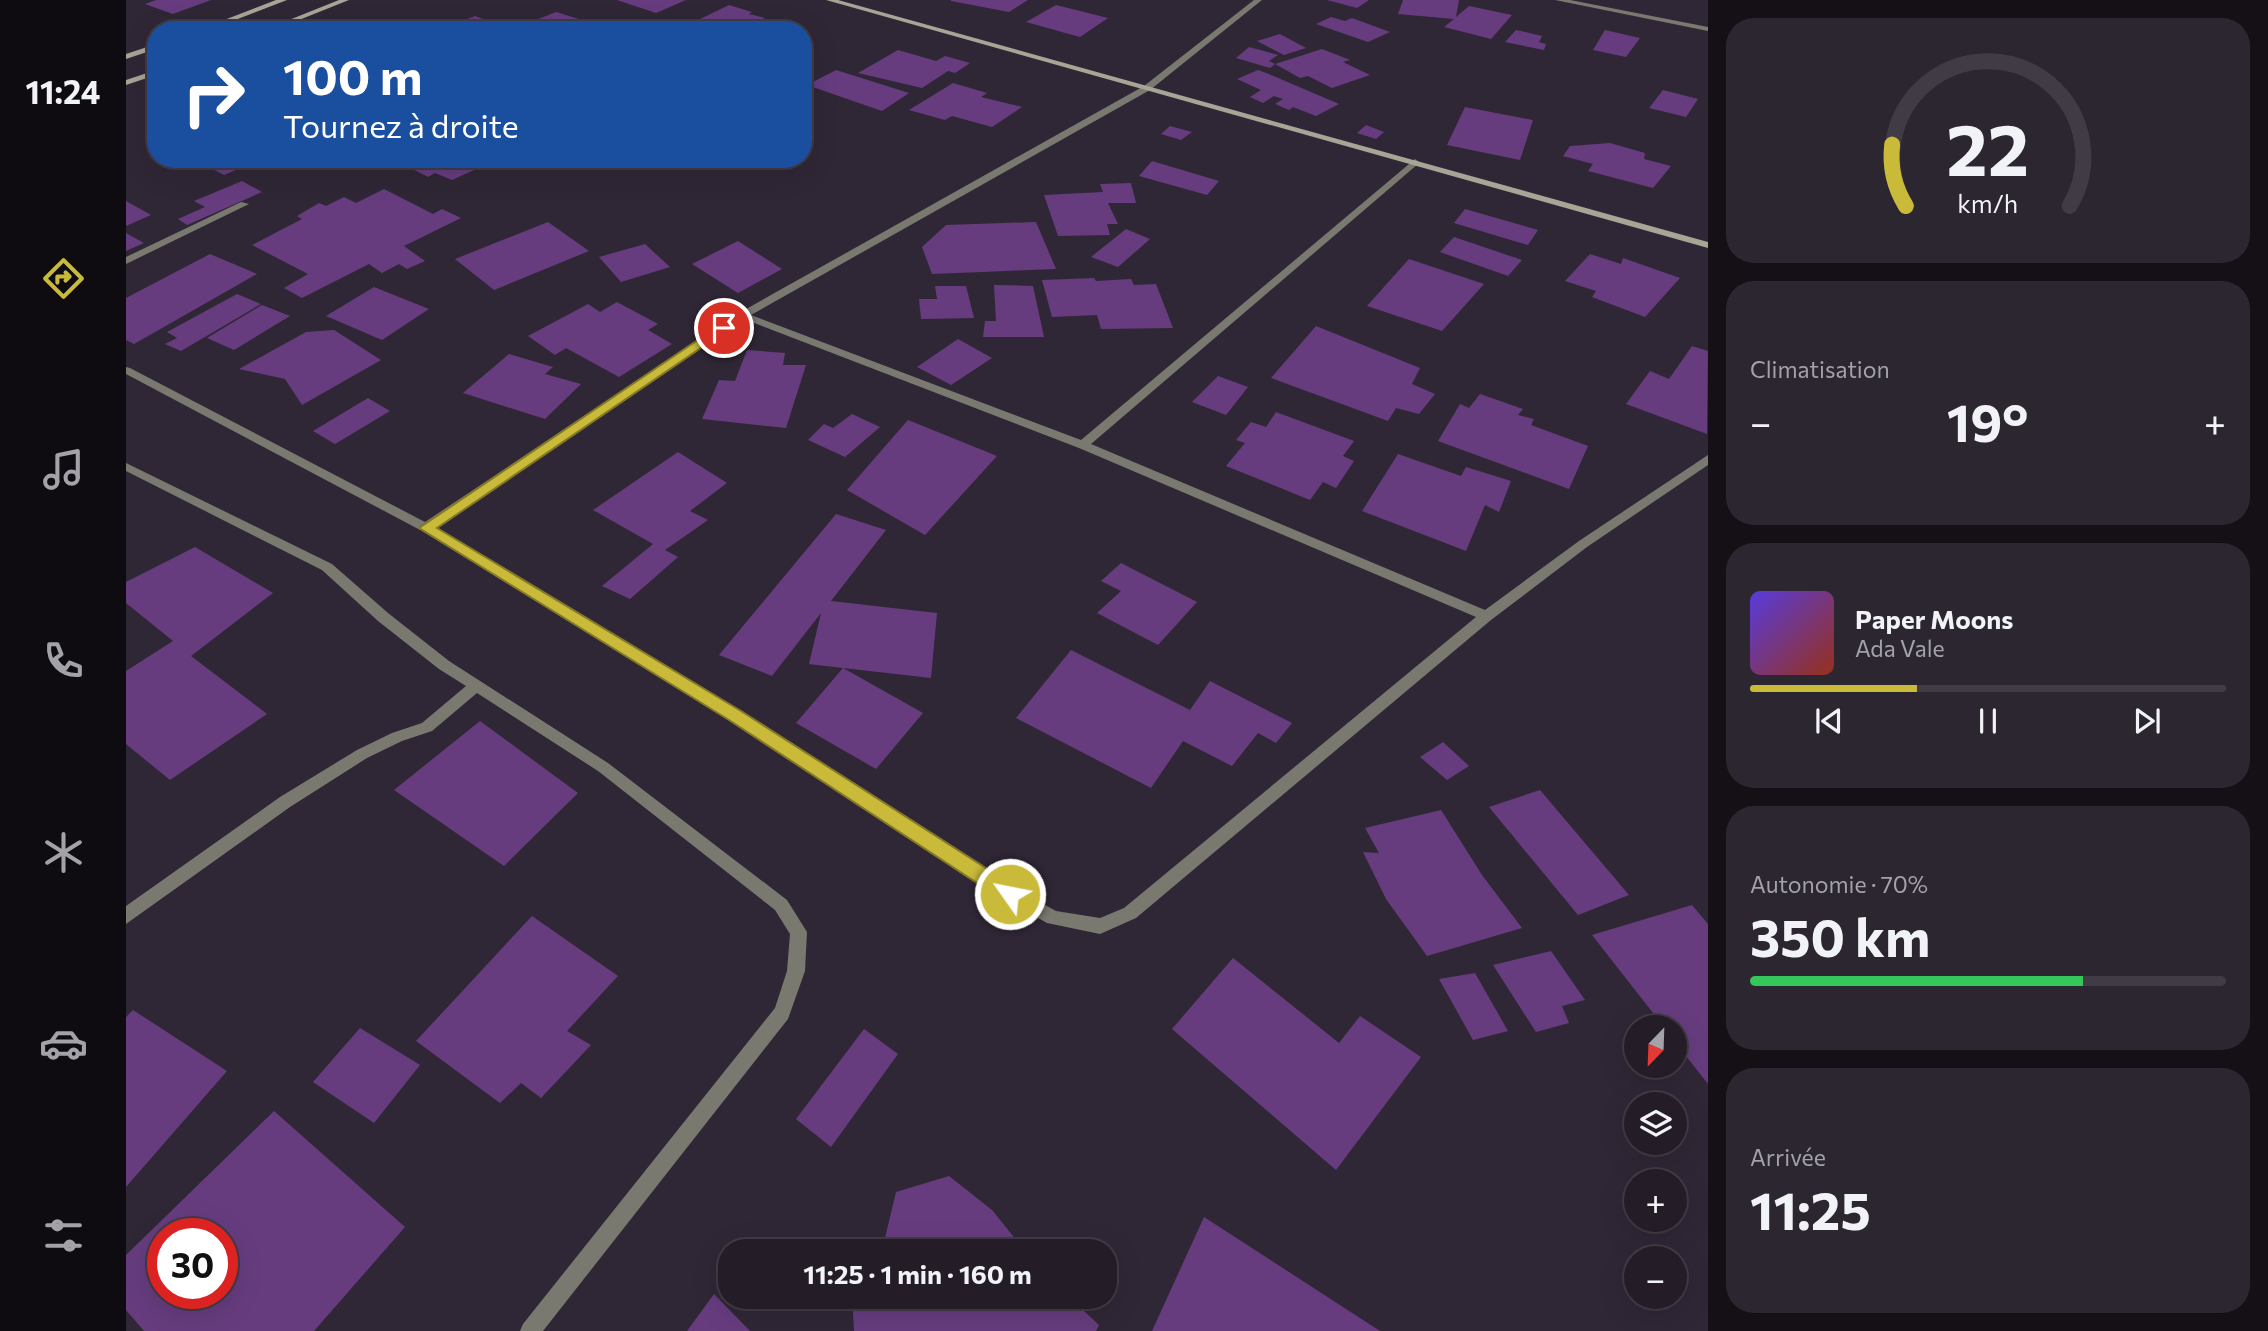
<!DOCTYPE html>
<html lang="fr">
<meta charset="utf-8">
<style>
:root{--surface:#241d28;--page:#2c2630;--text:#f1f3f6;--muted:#a3a2a8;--line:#413b45;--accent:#c9ba3a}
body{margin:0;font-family:Commissioner,sans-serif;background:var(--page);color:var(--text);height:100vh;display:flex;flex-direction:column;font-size:26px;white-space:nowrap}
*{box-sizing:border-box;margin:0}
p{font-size:23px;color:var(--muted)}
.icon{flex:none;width:38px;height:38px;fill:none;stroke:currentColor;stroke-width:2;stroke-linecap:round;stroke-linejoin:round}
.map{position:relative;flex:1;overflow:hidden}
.side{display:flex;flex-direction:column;gap:18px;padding:18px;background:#141016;width:560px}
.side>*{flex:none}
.guide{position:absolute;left:21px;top:21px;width:665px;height:147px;border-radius:28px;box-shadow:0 7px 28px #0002,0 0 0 2px var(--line);background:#1a4fa0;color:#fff;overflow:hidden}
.needle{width:46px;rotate:203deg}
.tools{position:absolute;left:1498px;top:1015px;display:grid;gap:14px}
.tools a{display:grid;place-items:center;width:63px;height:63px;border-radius:50%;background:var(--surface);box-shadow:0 7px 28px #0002,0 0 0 2px var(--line);font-size:35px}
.speed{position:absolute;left:21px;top:1218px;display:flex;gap:14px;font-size:35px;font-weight:700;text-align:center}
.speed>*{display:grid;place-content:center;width:91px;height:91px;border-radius:50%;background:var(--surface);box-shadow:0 7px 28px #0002,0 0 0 2px var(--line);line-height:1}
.speed .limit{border:10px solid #d22;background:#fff;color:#111}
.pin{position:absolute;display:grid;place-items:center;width:60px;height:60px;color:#fff;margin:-30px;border:4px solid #fff;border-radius:50%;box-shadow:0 2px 7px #0007}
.me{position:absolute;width:77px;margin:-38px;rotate:303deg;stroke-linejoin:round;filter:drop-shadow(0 0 5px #0008)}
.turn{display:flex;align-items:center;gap:24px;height:147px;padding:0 21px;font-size:32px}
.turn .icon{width:91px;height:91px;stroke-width:2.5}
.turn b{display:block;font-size:49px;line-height:60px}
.big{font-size:52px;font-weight:700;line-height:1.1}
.side .tile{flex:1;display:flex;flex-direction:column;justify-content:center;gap:10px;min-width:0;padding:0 24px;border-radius:28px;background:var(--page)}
.side .dial{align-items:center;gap:0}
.dial svg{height:182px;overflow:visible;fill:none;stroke:var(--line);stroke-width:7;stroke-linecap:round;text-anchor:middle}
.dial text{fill:var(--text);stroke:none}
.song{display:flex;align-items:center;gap:21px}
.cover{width:84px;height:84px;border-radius:10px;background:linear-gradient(135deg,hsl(250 70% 55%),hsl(10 70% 35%))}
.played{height:7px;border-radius:4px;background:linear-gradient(90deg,var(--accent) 35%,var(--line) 35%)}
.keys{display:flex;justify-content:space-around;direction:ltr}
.heat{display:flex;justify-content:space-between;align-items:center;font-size:38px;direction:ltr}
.charge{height:10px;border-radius:5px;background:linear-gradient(90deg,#34c759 70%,var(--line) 0)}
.trip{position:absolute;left:592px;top:1239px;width:399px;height:70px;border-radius:28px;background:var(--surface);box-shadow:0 7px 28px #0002,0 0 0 2px var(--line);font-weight:700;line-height:70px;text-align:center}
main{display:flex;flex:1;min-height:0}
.menu{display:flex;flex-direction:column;width:126px;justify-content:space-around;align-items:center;background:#0e0c10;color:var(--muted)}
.menu .icon{width:49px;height:49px}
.menu .selected{color:var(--accent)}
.menu b{font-size:32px;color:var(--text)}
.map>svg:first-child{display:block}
</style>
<main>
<nav class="menu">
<b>11:24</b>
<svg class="icon selected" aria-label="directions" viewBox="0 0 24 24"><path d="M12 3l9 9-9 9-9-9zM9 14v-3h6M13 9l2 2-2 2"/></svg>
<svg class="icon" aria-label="music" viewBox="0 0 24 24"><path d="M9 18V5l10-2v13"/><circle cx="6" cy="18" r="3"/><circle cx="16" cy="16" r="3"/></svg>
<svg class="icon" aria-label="phone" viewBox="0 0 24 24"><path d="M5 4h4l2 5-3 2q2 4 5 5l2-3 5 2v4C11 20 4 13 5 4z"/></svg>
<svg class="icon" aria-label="climate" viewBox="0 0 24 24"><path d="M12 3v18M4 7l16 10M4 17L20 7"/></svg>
<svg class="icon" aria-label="car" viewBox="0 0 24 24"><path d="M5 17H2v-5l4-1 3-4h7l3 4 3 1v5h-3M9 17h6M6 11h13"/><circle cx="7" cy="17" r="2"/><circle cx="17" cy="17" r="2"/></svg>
<svg class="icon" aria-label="filters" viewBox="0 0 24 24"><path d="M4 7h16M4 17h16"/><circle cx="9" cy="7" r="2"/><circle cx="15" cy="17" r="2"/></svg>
</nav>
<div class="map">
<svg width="1582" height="1331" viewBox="0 0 1582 1331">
<rect width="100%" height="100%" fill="#302736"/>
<path fill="#663c7e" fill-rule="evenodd" d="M 30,0 L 85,0 L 47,14 L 19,4 Z
M 491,0 L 560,0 L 530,13 Z
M 902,0 L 883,12 L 825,1 L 825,0 Z
M 1201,0 L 1243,0 L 1231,8 Z
M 1277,0 L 1333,0 L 1330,17 L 1343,6 L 1386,15 L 1365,39 L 1318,27 L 1328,19 L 1272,14 Z
M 603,5 L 626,12 L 623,14 L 639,18 L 615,30 L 597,25 L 593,27 L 572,20 Z
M 930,5 L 982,18 L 954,37 L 900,22 Z
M 430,12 L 485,29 L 485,30 L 440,30 L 410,20 Z
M 349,16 L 384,29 L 384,30 L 315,30 Z
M 1205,17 L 1219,21 L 1226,18 L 1264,32 L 1242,42 L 1190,24 Z
M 1390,30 L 1416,36 L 1413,42 L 1420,44 L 1418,50 L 1379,42 Z
M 1479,30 L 1514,38 L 1500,57 L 1467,50 Z
M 1154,34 L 1180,48 L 1158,55 L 1131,41 Z
M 1123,47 L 1152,55 L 1143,61 L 1149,64 L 1144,68 L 1110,58 Z
M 1196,49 L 1224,60 L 1217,62 L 1244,75 L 1206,88 L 1182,76 L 1174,78 L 1149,64 Z
M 772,50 L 810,61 L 819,56 L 844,63 L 829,73 L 822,71 L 796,88 L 732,73 Z
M 710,70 L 783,93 L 756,111 L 681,85 Z
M 1132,70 L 1143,74 L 1213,104 L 1190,116 L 1167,107 L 1163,110 L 1149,104 L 1157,99 L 1148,96 L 1137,103 L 1124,97 L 1135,90 L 1111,79 Z
M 827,83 L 861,93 L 855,97 L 896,107 L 866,127 L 826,116 L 819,120 L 783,110 Z
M 1537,90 L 1572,99 L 1560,117 L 1523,108 Z
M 1339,107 L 1407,120 L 1394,160 L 1321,145 Z
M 1240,125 L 1258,132 L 1250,139 L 1231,133 Z
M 1044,126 L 1066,132 L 1055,140 L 1035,134 Z
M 1484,143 L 1519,153 L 1518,159 L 1545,166 L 1527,188 L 1462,171 L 1467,164 L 1437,156 L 1444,146 Z
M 68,159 L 136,159 L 98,175 Z
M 292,159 L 363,159 L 368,161 L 326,180 L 309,173 L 302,177 L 279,165 Z
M 473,159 L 504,159 L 504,160 L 483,167 Z
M 1026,161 L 1093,181 L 1081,195 L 1013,176 Z
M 116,181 L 136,192 L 61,225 L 52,219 L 79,207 L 68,201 Z
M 1005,183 L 1010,203 L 982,203 L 992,224 L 981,224 L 984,235 L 932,236 L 918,195 L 977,192 L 974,184 Z
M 258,189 L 307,214 L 316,209 L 335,218 L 278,246 L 299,261 L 281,269 L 273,264 L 256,273 L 243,264 L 176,298 L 158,288 L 182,274 L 126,245 L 176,219 L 171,216 L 193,203 L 200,206 L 218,197 L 230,203 Z
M 0,201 L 25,215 L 0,226 Z
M 1339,209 L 1412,230 L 1402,245 L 1328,223 Z
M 422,222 L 463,251 L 368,290 L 329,259 Z
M 910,222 L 930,269 L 806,274 L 796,247 L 820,225 Z
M 1000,229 L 1024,239 L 992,267 L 965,257 Z
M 0,233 L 18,243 L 0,251 Z
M 1328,237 L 1396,260 L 1382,276 L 1314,252 Z
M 612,241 L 656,269 L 612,293 L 566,264 Z
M 519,244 L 544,267 L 495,282 L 473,257 Z
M 84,254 L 131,274 L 8,344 L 0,340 L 0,298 Z
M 1464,254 L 1495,264 L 1497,258 L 1554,278 L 1519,317 L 1466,297 L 1470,291 L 1439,281 Z
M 1283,259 L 1358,284 L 1316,331 L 1241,306 Z
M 968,278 L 970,281 L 1005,279 L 1008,285 L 1030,284 L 1047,328 L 975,329 L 971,315 L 926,317 L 916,280 Z
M 868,285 L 907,286 L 918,337 L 857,337 L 859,321 L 870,321 Z
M 809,286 L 840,286 L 848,318 L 795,319 L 793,299 L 811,299 Z
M 248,287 L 303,309 L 256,340 L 200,316 Z
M 111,294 L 135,304 L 55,351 L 39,344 L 51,338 L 41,332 Z
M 491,302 L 532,324 L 522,330 L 546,344 L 493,377 L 440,348 L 429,355 L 402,336 L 462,304 L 474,312 Z
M 136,305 L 164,316 L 108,350 L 81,338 Z
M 1190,326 L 1294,368 L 1286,384 L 1309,394 L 1293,414 L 1270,408 L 1262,421 L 1145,378 Z
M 208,330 L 255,360 L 176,405 L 159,379 L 113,369 L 180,332 Z
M 832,339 L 866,358 L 825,385 L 791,367 Z
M 1566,346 L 1582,351 L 1581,434 L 1500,404 L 1524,371 L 1543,379 Z
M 621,350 L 659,353 L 657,365 L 680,365 L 660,428 L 576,419 L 593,380 L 609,381 Z
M 383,354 L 427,367 L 419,374 L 455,384 L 419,419 L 337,393 Z
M 1092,376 L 1122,387 L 1100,415 L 1066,402 Z
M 1354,394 L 1397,409 L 1392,415 L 1408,419 L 1405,425 L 1462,446 L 1443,489 L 1312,441 L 1334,404 L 1343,408 Z
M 242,398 L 264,411 L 209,444 L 187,431 Z
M 1150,412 L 1228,441 L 1217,456 L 1228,461 L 1210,488 L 1197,482 L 1184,500 L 1100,466 L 1119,443 L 1110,440 L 1125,422 L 1140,427 Z
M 726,414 L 754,427 L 719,457 L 682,440 L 698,424 L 707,428 Z
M 782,420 L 871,456 L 799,535 L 721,490 Z
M 552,452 L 601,483 L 564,511 L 582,520 L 539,550 L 552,557 L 504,599 L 476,586 L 527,544 L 467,510 Z
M 1272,454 L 1335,476 L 1340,467 L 1385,481 L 1373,512 L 1359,505 L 1340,551 L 1236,511 Z
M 710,514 L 760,530 L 705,601 L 811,613 L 805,678 L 717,668 L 797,713 L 750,769 L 670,723 L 717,668 L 683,664 L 695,613 L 646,676 L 593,655 Z
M 69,547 L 147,593 L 65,656 L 141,714 L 44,780 L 0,744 L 0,671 L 47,641 L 0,603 L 0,582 Z
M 995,563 L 1071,602 L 1032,645 L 971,613 L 995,591 L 975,581 Z
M 945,650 L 1064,710 L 1084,681 L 1166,723 L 1150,743 L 1132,733 L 1106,766 L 1057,741 L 1025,788 L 890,718 Z
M 354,721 L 452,793 L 378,866 L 268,790 Z
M 1317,742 L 1343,766 L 1321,780 L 1294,757 Z
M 1414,790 L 1503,895 L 1452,915 L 1363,807 Z
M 1315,810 L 1356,875 L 1396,928 L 1301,956 L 1260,899 L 1237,852 L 1253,853 L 1239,828 Z
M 1566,905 L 1582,924 L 1582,1084 L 1549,1042 L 1549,1027 L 1538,1027 L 1466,935 Z
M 406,916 L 492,976 L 441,1031 L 465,1045 L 415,1098 L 395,1083 L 374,1103 L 290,1041 Z
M 1425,951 L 1459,1000 L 1436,1006 L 1443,1023 L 1410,1032 L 1367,965 Z
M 1107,958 L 1213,1043 L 1234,1016 L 1295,1057 L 1210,1170 L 1046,1029 Z
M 1349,973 L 1382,1031 L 1347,1040 L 1313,979 Z
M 7,1010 L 101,1071 L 0,1187 L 0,1017 Z
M 234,1028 L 294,1065 L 248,1123 L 187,1082 Z
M 738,1029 L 772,1054 L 705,1147 L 670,1119 Z
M 148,1111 L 279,1227 L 188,1331 L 18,1331 L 0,1310 L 0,1255 ZM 37,1234 L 96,1234 L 96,1293 L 37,1293 Z
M 823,1176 L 866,1210 L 899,1251 L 738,1251 L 758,1242 L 770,1192 Z
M 1078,1217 L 1254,1331 L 1026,1331 Z
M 588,1294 L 624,1331 L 561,1331 Z
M 726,1297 L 943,1297 L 973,1325 L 970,1331 L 728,1331 Z"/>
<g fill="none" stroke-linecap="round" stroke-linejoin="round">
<path fill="#797970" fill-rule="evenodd" d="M 1128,0 L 1136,0 L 1024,90 L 625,315 L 955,440 L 1289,159 L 1293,162 L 1292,164 L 965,444 L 1359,610 L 1453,541 L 1582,455 L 1582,465 L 1461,547 L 1365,620 L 1010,918 L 974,934 L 921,923 L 878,899 L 604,720 L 296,531 L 0,374 L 0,367 L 4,368 L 299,522 L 613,313 L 1018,86 ZM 618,319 L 953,448 L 1350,617 L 998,908 L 974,918 L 930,911 L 890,889 L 614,712 L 309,528 Z
M 1429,0 L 1444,0 L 1582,27 L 1582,31 Z
M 115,202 L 123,204 L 0,264 L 0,257 Z
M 0,463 L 206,564 L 262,613 L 323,661 L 482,763 L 661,900 L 681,932 L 679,971 L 662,1019 L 417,1331 L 394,1331 L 397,1324 L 649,1008 L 661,971 L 664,934 L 649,910 L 472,771 L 351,693 L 306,731 L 276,741 L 241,758 L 164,807 L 0,924 L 0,906 L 154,797 L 231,750 L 266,733 L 296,723 L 340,686 L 313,669 L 252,621 L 196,570 L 0,471 Z"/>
<path fill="#a6a596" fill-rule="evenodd" d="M 150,0 L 161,0 L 83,30 L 72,30 Z
M 213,0 L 223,0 L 148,30 L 138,30 Z
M 700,0 L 712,0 L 1582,242 L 1582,248 Z
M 30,44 L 30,49 L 0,59 L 0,54 Z
M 30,70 L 30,75 L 0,85 L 0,80 Z"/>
</g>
<path fill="#c9ba3a" stroke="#837926" stroke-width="2" d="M 594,325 L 604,328 L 311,528 L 615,711 L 891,888 L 893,894 L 891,900 L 884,902 L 877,900 L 603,720 L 293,528 Z"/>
</svg>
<div class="tools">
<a><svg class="needle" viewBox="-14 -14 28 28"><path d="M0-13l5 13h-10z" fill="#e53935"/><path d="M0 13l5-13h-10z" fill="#a3a2a8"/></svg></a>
<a><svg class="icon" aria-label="layers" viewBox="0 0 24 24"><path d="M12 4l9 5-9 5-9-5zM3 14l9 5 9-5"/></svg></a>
<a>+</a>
<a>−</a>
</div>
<div class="speed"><div class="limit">30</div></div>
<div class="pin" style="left:598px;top:328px;background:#d93025"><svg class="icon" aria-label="arrive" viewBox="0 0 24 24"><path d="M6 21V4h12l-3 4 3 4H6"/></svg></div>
<svg class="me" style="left:884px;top:894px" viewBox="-20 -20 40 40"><circle r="17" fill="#c9ba3a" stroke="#fff" stroke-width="3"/><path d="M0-11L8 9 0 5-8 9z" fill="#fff"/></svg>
<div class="trip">11:25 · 1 min · 160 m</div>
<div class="guide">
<div class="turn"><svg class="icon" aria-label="right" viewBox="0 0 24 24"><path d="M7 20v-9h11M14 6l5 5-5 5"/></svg><div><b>100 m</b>Tournez à droite</div></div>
</div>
</div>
<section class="side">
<div class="tile dial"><svg viewBox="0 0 100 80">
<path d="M14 69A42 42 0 1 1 86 69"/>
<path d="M14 69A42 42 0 0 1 8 42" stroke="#c9ba3a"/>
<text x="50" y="56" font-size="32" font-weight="700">22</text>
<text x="50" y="72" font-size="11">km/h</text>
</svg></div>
<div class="tile"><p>Climatisation</p>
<div class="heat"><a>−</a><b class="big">19°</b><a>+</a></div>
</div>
<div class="tile">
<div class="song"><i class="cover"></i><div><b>Paper Moons</b><p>Ada Vale</p></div></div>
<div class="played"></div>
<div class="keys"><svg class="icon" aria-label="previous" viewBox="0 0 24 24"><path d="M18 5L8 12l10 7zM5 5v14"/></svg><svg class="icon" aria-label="pause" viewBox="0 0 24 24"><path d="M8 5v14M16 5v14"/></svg><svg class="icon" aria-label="next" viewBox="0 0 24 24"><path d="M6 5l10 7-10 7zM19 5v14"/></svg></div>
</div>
<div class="tile"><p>Autonomie · 70%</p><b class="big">350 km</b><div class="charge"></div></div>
<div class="tile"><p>Arrivée</p><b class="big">11:25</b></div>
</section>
</main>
